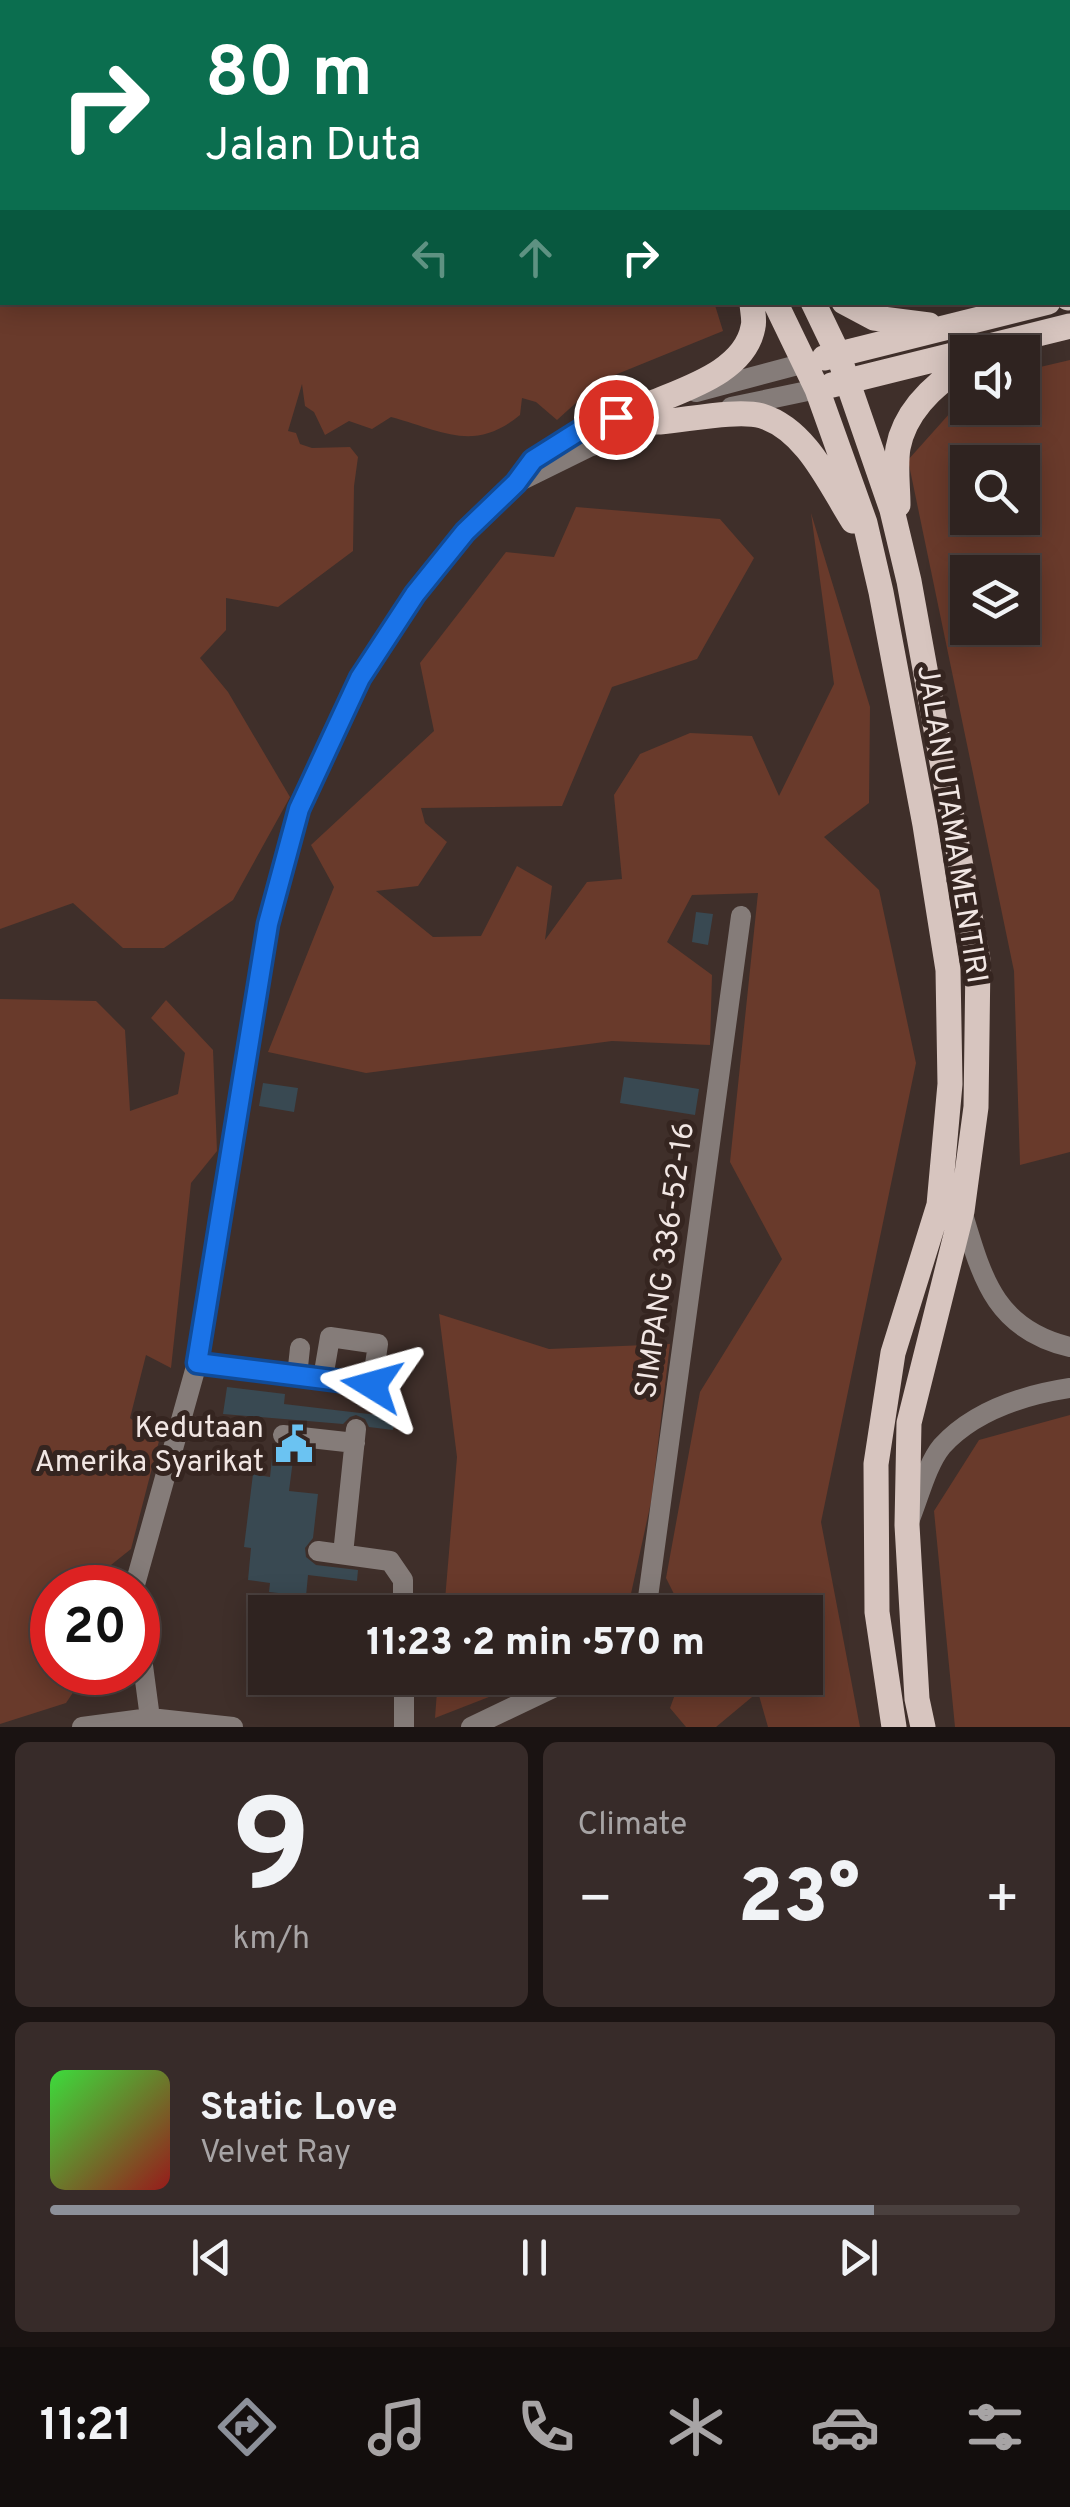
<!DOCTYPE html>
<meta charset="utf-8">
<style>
:root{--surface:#2f2320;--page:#372b29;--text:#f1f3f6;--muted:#a7a4a5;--line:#4a403e;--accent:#8c9099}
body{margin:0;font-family:Overpass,sans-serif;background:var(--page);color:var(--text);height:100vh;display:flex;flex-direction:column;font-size:38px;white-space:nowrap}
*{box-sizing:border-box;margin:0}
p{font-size:32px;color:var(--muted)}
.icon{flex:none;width:55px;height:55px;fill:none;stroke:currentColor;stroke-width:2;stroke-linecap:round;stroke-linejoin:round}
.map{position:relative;height:1727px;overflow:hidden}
.sheet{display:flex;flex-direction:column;gap:15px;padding:15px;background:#1a1312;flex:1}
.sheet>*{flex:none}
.hud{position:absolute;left:0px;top:0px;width:1070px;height:305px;box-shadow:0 5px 25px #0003,0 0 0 2px var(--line);background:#0b6e4f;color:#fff;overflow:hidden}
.tools{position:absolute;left:950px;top:335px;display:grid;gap:20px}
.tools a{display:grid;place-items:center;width:90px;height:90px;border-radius:0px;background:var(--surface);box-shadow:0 5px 25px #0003,0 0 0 2px var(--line);font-size:50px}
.speed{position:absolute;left:30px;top:1565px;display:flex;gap:20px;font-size:50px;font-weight:700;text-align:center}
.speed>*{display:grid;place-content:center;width:130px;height:130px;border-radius:50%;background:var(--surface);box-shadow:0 5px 25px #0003,0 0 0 2px var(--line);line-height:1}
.speed .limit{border:15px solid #d22;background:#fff;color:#111}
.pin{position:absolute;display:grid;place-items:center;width:85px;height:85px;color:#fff;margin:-42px;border:5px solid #fff;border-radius:50%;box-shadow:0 2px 10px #0007}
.me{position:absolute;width:110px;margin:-55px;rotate:278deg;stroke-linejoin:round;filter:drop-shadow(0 0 8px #0008)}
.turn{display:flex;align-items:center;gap:35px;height:210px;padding:0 40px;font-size:45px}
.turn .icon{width:130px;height:130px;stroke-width:2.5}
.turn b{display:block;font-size:70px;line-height:85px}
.lanes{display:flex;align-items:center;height:95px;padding:0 40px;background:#0003;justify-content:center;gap:50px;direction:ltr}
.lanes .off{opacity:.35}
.big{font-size:75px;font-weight:800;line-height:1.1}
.sheet .tile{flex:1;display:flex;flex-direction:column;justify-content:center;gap:15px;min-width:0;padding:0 35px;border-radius:15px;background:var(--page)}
.sheet .dial{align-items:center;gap:0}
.dial b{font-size:130px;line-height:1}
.song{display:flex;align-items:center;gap:30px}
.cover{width:120px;height:120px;border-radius:15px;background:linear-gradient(135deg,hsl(120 70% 55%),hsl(0 70% 35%))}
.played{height:10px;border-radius:5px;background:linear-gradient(90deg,var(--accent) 85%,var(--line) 85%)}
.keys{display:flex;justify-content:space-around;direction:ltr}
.heat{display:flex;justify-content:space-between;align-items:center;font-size:55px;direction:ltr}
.sheet .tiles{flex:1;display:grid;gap:15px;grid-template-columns:1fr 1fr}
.tile:last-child{grid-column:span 2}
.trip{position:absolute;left:248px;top:1595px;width:575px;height:100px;border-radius:0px;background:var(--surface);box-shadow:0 5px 25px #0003,0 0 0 2px var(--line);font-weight:800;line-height:100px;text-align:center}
.tab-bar{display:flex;height:160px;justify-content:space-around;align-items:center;background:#130e0d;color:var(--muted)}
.tab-bar .icon{width:70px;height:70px}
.tab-bar .on{color:var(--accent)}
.tab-bar b{font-size:45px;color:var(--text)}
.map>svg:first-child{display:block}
</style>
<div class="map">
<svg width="1070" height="1727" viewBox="0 0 1070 1727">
<rect width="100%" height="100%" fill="#3f2f2a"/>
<path fill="#693a2b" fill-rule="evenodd" d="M 0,0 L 583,2 L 2,2 L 2,302 L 714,302 L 723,331 L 600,381 L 557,420 L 536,402 L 522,398 L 520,415 C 474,453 443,431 391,417 L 372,429 L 349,421 L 325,435 L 314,412 L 305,406 L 302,384 L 288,431 L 296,433 L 300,444 L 312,448 L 350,447 L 358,457 L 354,486 L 353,551 L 278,607 L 226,598 L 226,630 L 200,658 L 228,692 L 290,797 L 233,900 L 164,948 L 123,948 L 73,903 L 0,929 Z
M 1070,360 L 1070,1152 L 1020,1165 L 1014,971 L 908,460 L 967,394 L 968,408 L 1022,408 L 1023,371 ZM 968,462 L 1022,462 L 1022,518 L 968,518 ZM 968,572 L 1022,572 L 1022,628 L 968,628 Z
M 576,507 L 720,519 L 754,558 L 697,659 L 612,687 L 562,806 L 421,808 L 425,823 L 447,842 L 418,886 L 376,891 L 433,937 L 481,936 L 517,866 L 552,886 L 545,940 L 587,882 L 622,879 L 614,795 L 640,754 L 690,733 L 752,736 L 779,796 L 834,684 L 811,513 L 870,707 L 869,803 L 824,837 L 879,890 L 916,1063 L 821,1522 L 860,1727 L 768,1727 L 758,1692 L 716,1727 L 686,1727 L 670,1708 L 681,1678 L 805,1678 L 805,1612 L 683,1612 L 666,1578 L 700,1392 L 782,1259 L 730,1162 L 758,893 L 692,895 L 667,942 L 712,975 L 710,1045 L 612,1041 L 366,1073 L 268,1052 L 334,887 L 311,845 L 434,731 L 420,663 L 506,552 L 554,557 Z
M 0,999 L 96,1001 L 125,1030 L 130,1111 L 178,1094 L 185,1053 L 151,1018 L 166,1000 L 213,1050 L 217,1151 L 191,1183 L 171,1368 L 146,1355 L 130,1418 L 159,1441 L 131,1549 L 111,1565 L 116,1587 L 52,1588 L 52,1672 L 117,1673 L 116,1684 L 78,1685 L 66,1703 L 0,1724 Z
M 439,1314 L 549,1349 L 670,1344 L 651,1502 L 627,1612 L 444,1612 L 457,1457 Z
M 1070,1415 L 1070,1727 L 955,1727 L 934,1511 L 979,1440 Z
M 438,1678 L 538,1678 L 435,1718 Z"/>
<path fill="#394952" d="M 696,912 L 713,914 L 708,945 L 692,942 Z
M 624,1077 L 699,1089 L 695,1115 L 620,1103 Z
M 263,1083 L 298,1088 L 294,1112 L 259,1106 Z
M 227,1387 L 285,1394 L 284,1404 L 394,1417 L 393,1430 L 369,1427 L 365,1419 L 356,1415 L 350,1417 L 343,1424 L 223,1414 Z
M 273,1449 L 294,1452 L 289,1491 L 318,1494 L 313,1538 L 305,1548 L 306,1557 L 316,1565 L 358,1570 L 357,1581 L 308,1575 L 306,1596 L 269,1592 L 270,1583 L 248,1580 L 251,1548 L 244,1547 L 253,1474 L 270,1477 Z"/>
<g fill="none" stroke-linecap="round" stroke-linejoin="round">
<path stroke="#857c79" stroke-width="20" d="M 850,0 L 852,2
M 1068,190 L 1070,191
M 696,392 L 805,363
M 731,407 L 817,389
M 520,481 L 589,447 L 673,419
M 962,1211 C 982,1277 994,1329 1070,1347
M 197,1363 L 372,1385 L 378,1344 L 330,1337 L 323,1378
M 297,1376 L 300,1348
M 283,1435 L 355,1443
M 910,1519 C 919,1497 927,1464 942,1446 C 975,1410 1024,1395 1070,1388
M 318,1551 L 390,1561 L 403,1580 L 403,1612
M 343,1554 L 356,1429
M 134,1588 L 197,1363 L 269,924 L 299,809 L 360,678 L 415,594 L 465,533 L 516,483 L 533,460 L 579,431 L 663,400
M 646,1612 L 741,916
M 138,1628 L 150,1718
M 404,1678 L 404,1727
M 82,1727 L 150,1718 L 233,1727
M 471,1727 L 574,1678"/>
<path stroke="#d7c5bf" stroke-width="25" d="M 625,0 L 626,2
M 659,0 L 660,2
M 1068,298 L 1070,297
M 775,302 L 817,389 L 865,523 L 881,592 L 925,825 L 948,970 L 950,1084 L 939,1205 L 893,1353 L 876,1464 L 877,1612 L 894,1727
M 813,302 L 838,354 L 892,510 L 909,581 L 978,960 L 976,1107 L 962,1211 L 909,1423 L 907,1525 L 917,1699 L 923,1727
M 844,302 L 874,318 L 929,325
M 824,358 L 1048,302
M 832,385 L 1070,326
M 652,403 C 687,388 745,371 753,327 C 755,320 752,310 752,302
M 660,422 C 687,420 738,409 762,416 C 807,430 830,485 853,521
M 898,505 C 898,487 895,466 898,448 C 905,410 937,382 968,363"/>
</g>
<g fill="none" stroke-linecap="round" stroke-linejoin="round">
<g stroke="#114b97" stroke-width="25">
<path id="route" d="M 372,1385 L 197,1363 L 268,924 L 299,809 L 360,678 L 415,594 L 465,532 L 516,483 L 533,460 L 579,431 L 616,417"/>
</g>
<use href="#route" stroke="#1a73e8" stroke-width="18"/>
</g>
<defs>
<g id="civic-bare" transform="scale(3)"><path d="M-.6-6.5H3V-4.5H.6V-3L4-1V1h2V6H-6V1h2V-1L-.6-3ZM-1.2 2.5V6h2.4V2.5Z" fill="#6bc3f2" stroke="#352520" stroke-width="2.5" paint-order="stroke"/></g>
</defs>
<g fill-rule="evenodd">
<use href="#civic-bare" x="294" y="1444"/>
</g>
<g text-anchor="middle" stroke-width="10" stroke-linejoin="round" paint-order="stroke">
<g font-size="30" fill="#f1e6e3" stroke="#352520">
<text transform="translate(953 824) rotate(81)" y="10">JALAN UTAMA MENTIRI</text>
<text transform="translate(664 1260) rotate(-82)" y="10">SIMPANG 336-52-16</text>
</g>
<g font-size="30" fill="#f1e6e3" stroke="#352520" text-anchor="end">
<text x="264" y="1437">Kedutaan<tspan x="264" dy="34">Amerika Syarikat</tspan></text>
</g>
</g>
</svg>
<div class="tools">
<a><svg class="icon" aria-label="sound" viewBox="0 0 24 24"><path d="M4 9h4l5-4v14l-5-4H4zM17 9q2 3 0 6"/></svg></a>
<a><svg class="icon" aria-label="search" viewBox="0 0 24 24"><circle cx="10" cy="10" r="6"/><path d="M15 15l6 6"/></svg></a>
<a><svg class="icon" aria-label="layers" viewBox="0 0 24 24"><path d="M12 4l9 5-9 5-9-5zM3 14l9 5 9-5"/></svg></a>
</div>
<div class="speed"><div class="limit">20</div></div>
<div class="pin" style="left:616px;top:417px;background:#d93025"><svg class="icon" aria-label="arrive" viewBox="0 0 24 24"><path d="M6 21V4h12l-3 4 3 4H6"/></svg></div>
<svg class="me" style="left:372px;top:1385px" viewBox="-20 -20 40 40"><path d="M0-17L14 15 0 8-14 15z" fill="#1a73e8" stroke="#fff" stroke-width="4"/></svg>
<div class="trip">11:23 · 2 min · 570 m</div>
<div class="hud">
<div class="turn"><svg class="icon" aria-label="right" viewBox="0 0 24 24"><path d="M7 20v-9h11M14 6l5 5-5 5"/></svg><div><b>80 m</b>Jalan Duta</div></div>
<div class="lanes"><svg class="icon off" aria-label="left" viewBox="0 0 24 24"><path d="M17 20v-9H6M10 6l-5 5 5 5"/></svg><svg class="icon off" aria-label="ahead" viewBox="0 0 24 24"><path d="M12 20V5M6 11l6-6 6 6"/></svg><svg class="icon" aria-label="right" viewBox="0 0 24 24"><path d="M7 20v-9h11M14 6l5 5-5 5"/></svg></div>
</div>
</div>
<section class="sheet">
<div class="tiles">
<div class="tile dial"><b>9</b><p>km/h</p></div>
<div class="tile"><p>Climate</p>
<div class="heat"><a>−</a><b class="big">23°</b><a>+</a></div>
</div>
<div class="tile">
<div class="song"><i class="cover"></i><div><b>Static Love</b><p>Velvet Ray</p></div></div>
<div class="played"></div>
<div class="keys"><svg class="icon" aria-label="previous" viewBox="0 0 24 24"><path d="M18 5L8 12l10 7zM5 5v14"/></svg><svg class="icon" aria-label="pause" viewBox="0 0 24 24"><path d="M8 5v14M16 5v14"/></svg><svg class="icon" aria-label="next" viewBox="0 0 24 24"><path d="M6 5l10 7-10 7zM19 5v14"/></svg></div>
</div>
</div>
</section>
<nav class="tab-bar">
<b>11:21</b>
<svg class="icon on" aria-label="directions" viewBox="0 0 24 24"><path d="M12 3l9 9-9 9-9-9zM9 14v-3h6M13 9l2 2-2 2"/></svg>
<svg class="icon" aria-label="music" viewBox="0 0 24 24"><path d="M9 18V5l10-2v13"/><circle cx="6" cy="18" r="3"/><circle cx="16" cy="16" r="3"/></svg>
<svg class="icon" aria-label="phone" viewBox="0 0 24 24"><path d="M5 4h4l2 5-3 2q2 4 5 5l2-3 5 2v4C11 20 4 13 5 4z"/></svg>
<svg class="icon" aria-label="climate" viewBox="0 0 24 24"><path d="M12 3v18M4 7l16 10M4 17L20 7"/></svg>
<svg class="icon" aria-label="car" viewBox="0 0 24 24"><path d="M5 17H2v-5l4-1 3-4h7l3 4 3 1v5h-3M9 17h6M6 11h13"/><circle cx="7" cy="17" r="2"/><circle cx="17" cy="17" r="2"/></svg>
<svg class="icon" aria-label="filters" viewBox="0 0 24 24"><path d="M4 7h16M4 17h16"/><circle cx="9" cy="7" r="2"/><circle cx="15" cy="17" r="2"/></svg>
</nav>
